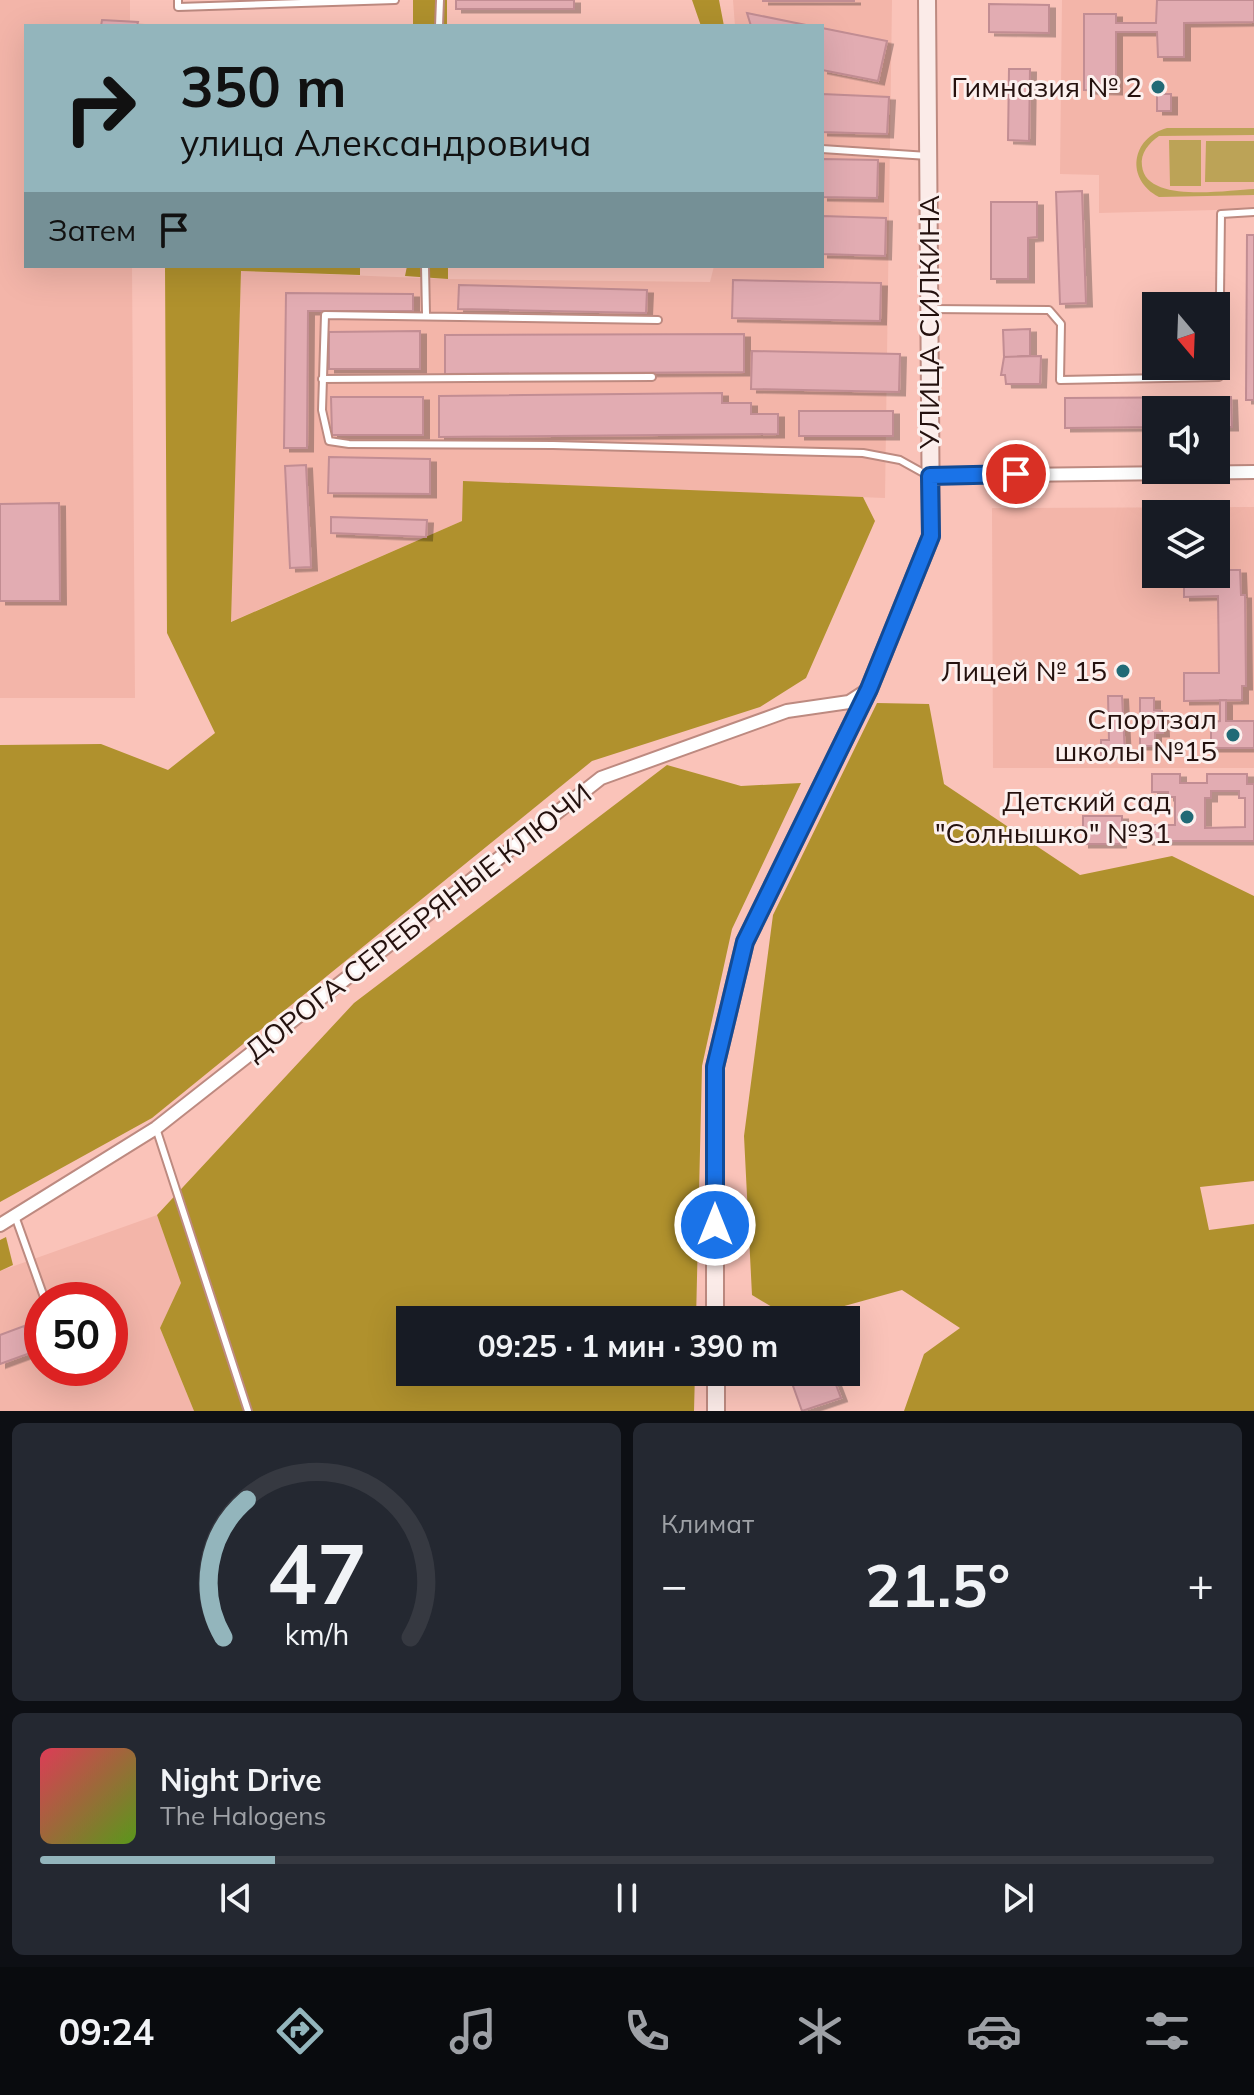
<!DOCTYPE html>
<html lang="ru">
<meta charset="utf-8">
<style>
:root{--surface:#171b24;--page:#242831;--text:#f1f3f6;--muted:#9ea1a6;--line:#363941;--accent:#93b5bc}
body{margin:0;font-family:Mulish,sans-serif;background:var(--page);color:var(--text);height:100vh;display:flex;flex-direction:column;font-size:30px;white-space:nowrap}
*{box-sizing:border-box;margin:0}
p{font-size:26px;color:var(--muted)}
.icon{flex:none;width:44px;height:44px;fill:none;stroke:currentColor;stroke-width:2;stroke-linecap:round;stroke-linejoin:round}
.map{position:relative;height:1411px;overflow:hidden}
.sheet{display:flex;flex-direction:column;gap:12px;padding:12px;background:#0d0f14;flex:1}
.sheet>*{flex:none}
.hud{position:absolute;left:24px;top:24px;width:800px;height:244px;border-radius:0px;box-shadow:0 8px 32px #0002;background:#93b5bc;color:#111;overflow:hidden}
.needle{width:52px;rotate:161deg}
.fabs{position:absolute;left:1142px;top:292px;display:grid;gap:16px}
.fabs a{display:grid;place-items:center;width:88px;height:88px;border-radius:0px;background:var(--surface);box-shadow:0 8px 32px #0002;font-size:40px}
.speed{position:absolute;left:24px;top:1282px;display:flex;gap:16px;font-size:40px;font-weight:700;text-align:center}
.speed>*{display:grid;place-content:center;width:104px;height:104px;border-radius:50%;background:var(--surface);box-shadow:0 8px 32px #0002;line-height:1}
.speed .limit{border:12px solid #d22;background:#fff;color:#111}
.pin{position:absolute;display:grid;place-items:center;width:68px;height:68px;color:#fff;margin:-34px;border:4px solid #fff;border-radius:50%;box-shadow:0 2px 8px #0007}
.me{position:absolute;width:88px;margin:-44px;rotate:0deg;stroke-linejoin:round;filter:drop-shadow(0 0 6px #0008)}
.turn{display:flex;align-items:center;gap:28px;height:168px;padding:0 24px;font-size:36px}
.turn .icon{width:104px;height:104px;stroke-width:2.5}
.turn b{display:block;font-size:56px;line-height:68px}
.then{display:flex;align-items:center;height:76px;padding:0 24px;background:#0003;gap:16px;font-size:30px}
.big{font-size:60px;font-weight:700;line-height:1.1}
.sheet .card{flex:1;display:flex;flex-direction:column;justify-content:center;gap:12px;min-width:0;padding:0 28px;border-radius:12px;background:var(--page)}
.sheet .dial{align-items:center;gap:0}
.dial svg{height:208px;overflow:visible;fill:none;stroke:var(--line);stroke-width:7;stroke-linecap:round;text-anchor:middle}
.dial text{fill:var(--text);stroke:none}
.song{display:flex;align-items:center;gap:24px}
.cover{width:96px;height:96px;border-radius:12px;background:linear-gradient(135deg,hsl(350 70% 55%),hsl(90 70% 35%))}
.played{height:8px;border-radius:4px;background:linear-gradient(90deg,var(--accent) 20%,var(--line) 20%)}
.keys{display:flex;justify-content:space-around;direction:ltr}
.heat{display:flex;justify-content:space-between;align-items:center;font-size:44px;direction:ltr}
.sheet .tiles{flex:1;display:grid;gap:12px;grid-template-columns:1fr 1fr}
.card:last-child{grid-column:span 2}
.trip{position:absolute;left:396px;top:1306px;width:464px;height:80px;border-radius:0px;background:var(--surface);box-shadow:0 8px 32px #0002;font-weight:700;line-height:80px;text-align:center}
.menu{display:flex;height:128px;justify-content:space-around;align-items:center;background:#090b0e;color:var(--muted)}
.menu .icon{width:56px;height:56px}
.menu .on{color:var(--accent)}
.menu b{font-size:36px;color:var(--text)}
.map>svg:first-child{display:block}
</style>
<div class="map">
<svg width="1254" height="1411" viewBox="0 0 1254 1411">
<defs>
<filter id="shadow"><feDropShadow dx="6" dy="3.5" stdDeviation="0" flood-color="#0004"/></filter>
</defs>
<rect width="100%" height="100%" fill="#fac3b9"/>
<path fill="#f3b5a9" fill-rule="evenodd" d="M 0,0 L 130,0 L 130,26 L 26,26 L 26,266 L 132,266 L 135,698 L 0,698 Z
M 733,0 L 892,0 L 885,498 L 464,482 L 462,521 L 230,622 L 241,271 L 448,279 L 710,282 L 714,266 L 822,266 L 822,26 L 735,26 Z
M 1062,0 L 1254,0 L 1254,209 L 1099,213 L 1099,175 L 1060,174 Z
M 1254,507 L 1254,768 L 993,768 L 992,508 ZM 1156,514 L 1216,514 L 1216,574 L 1156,574 Z
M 157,1215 L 182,1283 L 160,1328 L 194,1411 L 0,1411 L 0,1271 ZM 42,1300 L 110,1300 L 110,1368 L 42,1368 Z"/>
<path fill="#bca357" d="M 1167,128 L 1254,128 L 1254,135 L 1159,136 C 1149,143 1140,153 1142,166 C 1146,204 1227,190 1254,189 L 1254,195 L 1159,197 C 1125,179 1131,138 1167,128 Z
M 1169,140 L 1201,140 L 1201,186 L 1170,186 Z
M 1206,141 L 1254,141 L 1254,182 L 1205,182 Z"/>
<path fill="#b0912d" d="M 413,0 L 447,0 L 447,26 L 413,26 Z
M 692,0 L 719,0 L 724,26 L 701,26 Z
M 165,266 L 360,266 L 360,275 L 241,271 L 231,622 L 462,521 L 463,481 L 863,497 L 875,521 L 806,678 L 760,707 L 592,761 L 152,1118 L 0,1202 L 0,745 L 101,744 L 168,770 L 215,733 L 167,633 Z
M 407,266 L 448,266 L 448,279 L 405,276 Z
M 877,703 L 929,704 L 944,784 L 1080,875 L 1172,856 L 1254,896 L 1254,1181 L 1200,1187 L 1209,1230 L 1254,1224 L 1254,1411 L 904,1411 L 924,1354 L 960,1328 L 902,1290 L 794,1320 L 752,1295 L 744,1136 L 773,915 Z
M 667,765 L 741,786 L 801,783 L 732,929 L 702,1066 L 696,1320 L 410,1320 L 410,1372 L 695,1372 L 694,1411 L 194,1411 L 160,1328 L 181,1283 L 157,1215 L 354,1003 Z
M 6,1237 L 13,1265 L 0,1271 L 0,1240 Z"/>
<path fill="#e2acb2" stroke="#c28d93" stroke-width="2" fill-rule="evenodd" filter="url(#shadow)" d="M 456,0 L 574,0 L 574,9 L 456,9 Z
M 763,0 L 854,0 L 854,1 L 763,1 Z
M 1157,0 L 1254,0 L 1254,22 L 1184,23 L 1184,57 L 1158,57 L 1157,32 L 1116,32 L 1116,91 L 1084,90 L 1084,14 L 1116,14 L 1116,23 L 1156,23 Z
M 989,4 L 1049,5 L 1049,33 L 989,32 Z
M 747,13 L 811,26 L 751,26 Z
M 102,20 L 138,22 L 137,26 L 101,26 Z
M 822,28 L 887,41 L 878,81 L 822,70 Z
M 1009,69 L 1030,69 L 1029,141 L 1008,140 Z
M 822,94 L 889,97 L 887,134 L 822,132 Z
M 1157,94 L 1171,94 L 1171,111 L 1157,111 Z
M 822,159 L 878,160 L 877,198 L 822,197 Z
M 1082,191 L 1086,303 L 1060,304 L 1056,192 Z
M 991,202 L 1037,202 L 1037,237 L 1028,238 L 1028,279 L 991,279 Z
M 822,216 L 886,218 L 885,256 L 822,254 Z
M 1247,235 L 1254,235 L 1254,400 L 1246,400 Z
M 733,280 L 881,283 L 880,321 L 732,318 Z
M 459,285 L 647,290 L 646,313 L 458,309 Z
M 286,293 L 413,294 L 413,311 L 308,311 L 307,448 L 284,448 Z
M 1030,329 L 1030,356 L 1004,357 L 1003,330 Z
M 420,331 L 420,369 L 329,369 L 329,332 Z
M 744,334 L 744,372 L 445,374 L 445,335 Z
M 752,351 L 900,354 L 899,392 L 751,389 Z
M 1041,356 L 1040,384 L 1006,384 L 1005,375 L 1001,375 L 1004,357 Z
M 722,393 L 722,403 L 751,403 L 751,414 L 778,414 L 778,434 L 439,437 L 439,396 Z
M 331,397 L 423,397 L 423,435 L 332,435 Z
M 1231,397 L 1232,427 L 1216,427 L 1216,410 L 1156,410 L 1156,427 L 1065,428 L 1065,398 Z
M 799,411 L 893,411 L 893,436 L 799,436 Z
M 329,457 L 430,459 L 430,494 L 328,493 Z
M 306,465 L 311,567 L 290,568 L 285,466 Z
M 59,503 L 60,601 L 0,601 L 0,504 Z
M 331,517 L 427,520 L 426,537 L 331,533 Z
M 1216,570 L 1240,570 L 1241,595 L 1245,595 L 1246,686 L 1242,686 L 1242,700 L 1184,701 L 1184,673 L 1219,673 L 1218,596 L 1184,597 L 1184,574 L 1216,574 Z
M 1108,696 L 1122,696 L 1125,755 L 1101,755 L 1101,740 L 1109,740 Z
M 1140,698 L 1154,698 L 1154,710 L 1162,711 L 1163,733 L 1155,733 L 1155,746 L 1140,746 Z
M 1220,700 L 1226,700 L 1226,721 L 1254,721 L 1254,748 L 1211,748 L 1211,722 L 1220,721 Z
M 1152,774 L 1180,774 L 1180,783 L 1207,783 L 1207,774 L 1247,774 L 1247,784 L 1254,784 L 1254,841 L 1147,841 L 1148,834 L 1120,834 L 1120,844 L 1083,844 L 1083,816 L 1122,816 L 1122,825 L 1175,825 L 1175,797 L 1168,797 L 1168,792 L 1152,792 ZM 1211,791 L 1239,791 L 1239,798 L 1245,798 L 1245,827 L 1205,828 L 1205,798 L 1211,798 Z
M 24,1326 L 33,1352 L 0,1364 L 0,1335 Z
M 821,1372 L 831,1372 L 841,1398 L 802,1411 L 792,1383 Z"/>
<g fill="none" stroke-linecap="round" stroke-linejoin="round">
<g stroke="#bd8a80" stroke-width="10">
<path id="service" d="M 178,0 L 178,7 L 395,0
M 439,26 L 440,0
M 822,149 L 928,156
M 425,266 L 426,314
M 931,309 L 1049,310 L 1061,324 L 1060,380 L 1219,377 L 1221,214 L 1254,212
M 658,320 L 325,315 L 322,410 L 329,441 L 349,444 L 553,445 L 863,453 L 900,460 L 927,475
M 322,379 L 652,377
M 156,1128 L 248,1411
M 15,1216 L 45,1300"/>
</g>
<g stroke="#bd8a80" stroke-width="16">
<path id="minor" d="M 930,476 L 1254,472
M 0,1225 L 156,1128 L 601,778 L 787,711 L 849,702 L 869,689"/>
</g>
<g stroke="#bd8a80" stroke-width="20">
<path id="secondary" d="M 715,1320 L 715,1067 L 745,942 L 869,689 L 931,536 L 927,0
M 716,1372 L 716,1411"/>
</g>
<use href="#service" stroke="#fff" stroke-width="6"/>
<use href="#minor" stroke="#fff" stroke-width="12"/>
<use href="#secondary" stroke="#fbebe8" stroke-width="16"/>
</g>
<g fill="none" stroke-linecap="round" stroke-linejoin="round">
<g stroke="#114b97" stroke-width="20">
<path id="route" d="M 715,1225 L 715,1067 L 745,942 L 869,689 L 931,536 L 930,476 L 1016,474"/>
</g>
<use href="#route" stroke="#1a73e8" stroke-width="14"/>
</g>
<g fill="#216a76" stroke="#fcf0ee" stroke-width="3">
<circle cx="1158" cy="87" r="8"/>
<circle cx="1123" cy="671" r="8"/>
<circle cx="1233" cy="735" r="8"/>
<circle cx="1187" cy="817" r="8"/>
</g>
<g text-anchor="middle" stroke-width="6" stroke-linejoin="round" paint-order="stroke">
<g font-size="28" fill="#24110e" stroke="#fcf0ee" text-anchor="end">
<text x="1142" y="97">Гимназия № 2</text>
<text x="1107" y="681">Лицей № 15</text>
<text x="1217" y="729">Спортзал<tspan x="1217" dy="32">школы №15</tspan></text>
<text x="1171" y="811">Детский сад<tspan x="1171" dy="32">"Солнышко" №31</tspan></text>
</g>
<g font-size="28" fill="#24110e" stroke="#fcf0ee">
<text transform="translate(929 322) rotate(-90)" y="10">УЛИЦА СИЛКИНА</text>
<text transform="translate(418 922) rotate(-38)" y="10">ДОРОГА СЕРЕБРЯНЫЕ КЛЮЧИ</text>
</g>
</g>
</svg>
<div class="fabs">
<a><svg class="needle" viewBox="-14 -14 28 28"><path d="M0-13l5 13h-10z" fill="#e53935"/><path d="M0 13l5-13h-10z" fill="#9ea1a6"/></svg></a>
<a><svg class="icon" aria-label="sound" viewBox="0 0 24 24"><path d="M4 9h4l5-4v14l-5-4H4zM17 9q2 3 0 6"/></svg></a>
<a><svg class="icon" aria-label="layers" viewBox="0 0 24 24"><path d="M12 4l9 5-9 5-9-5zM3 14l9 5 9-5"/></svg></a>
</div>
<div class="speed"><div class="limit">50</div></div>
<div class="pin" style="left:1016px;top:474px;background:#d93025"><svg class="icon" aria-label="arrive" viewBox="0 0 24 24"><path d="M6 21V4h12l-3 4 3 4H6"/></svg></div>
<svg class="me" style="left:715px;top:1225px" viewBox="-20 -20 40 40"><circle r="17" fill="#1a73e8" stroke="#fff" stroke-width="3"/><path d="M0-11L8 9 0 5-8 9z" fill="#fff"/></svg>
<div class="trip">09:25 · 1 мин · 390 m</div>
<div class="hud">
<div class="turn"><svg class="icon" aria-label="right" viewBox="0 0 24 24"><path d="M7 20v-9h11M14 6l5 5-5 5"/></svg><div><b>350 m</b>улица Александровича</div></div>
<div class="then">Затем<svg class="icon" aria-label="arrive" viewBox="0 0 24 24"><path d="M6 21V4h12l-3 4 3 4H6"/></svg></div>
</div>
</div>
<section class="sheet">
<div class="tiles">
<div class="card dial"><svg viewBox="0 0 100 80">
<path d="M14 69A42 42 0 1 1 86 69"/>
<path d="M14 69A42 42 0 0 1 23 16" stroke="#93b5bc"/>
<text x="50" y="56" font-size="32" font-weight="700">47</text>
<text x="50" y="72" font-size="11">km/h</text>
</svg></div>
<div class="card"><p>Климат</p>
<div class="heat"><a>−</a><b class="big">21.5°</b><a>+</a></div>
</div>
<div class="card">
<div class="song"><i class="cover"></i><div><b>Night Drive</b><p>The Halogens</p></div></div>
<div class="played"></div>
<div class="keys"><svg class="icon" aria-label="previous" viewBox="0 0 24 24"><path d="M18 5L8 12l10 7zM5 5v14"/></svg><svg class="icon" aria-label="pause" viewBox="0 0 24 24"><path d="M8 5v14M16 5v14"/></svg><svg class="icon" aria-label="next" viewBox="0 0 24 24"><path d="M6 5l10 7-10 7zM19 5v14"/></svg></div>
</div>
</div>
</section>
<nav class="menu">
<b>09:24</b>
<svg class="icon on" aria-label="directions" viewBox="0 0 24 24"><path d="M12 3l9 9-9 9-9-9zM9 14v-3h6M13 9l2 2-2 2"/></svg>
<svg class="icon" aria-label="music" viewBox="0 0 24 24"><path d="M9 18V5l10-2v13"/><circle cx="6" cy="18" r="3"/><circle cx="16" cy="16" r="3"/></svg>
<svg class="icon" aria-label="phone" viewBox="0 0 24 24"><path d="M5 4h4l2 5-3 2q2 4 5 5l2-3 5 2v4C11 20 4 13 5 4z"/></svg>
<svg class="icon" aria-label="climate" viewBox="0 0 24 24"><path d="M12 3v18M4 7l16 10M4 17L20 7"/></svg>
<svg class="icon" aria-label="car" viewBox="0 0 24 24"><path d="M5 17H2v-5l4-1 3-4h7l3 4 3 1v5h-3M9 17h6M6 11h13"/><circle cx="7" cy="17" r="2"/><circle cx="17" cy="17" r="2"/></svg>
<svg class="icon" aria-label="filters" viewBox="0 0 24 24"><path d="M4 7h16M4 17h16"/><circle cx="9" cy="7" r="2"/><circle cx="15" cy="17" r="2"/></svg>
</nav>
